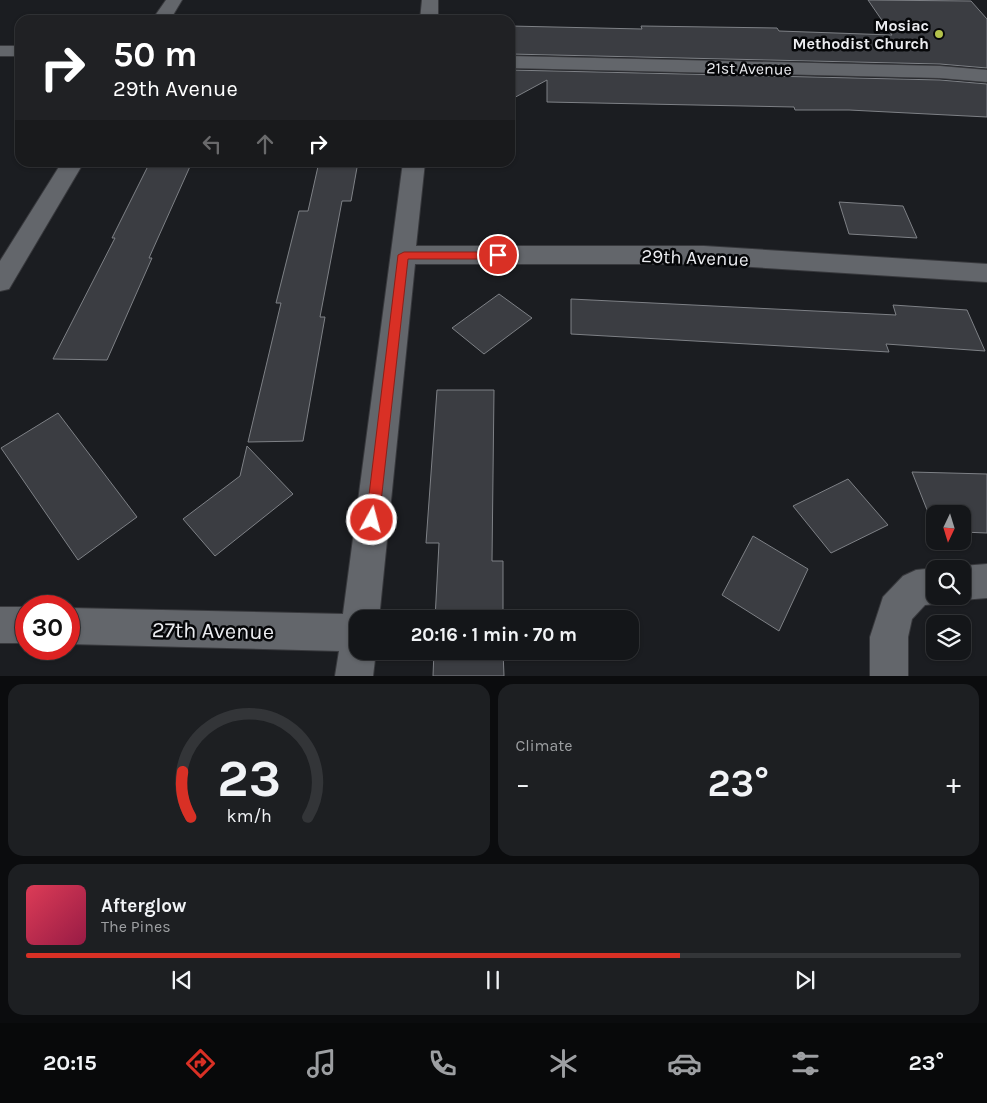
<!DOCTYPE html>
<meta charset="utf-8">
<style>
:root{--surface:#141619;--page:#1d1f22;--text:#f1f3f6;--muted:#9d9fa2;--line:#333538;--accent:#d93025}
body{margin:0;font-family:Karla,sans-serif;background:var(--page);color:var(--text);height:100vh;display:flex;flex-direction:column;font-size:19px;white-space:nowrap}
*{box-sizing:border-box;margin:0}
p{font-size:16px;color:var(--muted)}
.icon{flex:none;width:28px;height:28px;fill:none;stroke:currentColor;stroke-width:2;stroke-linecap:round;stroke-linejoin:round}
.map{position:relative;height:676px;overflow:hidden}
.panel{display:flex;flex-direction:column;gap:8px;padding:8px;background:#0b0c0e;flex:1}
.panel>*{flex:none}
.banner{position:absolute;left:15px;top:15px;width:500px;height:152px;border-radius:15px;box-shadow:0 1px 4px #0004,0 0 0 1px var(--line);background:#202124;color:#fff;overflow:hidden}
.needle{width:32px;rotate:184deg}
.controls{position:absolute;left:926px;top:505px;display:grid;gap:10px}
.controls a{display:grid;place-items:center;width:45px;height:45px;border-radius:10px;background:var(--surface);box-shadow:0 1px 4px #0004,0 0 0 1px var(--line);font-size:25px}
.speed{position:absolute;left:15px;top:595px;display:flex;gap:10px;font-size:25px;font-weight:700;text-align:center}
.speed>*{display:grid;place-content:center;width:65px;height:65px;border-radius:50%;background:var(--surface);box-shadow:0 1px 4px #0004,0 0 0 1px var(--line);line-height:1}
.speed .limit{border:8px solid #d22;background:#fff;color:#111}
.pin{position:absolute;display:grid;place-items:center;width:42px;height:42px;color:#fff;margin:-21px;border:2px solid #fff;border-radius:50%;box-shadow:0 1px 5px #0007}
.me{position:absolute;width:55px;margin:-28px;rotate:7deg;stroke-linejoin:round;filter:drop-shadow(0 0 4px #0008)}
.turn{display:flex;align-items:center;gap:18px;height:105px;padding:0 15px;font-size:22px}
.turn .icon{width:65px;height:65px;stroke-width:2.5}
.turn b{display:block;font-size:35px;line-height:42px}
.lanes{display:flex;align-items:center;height:48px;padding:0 15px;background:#0003;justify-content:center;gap:25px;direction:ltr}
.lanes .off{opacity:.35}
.big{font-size:38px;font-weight:700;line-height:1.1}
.panel .card{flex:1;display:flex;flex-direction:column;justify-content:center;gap:8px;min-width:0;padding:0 18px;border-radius:15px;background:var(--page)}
.panel .dial{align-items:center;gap:0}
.dial svg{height:130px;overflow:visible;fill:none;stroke:var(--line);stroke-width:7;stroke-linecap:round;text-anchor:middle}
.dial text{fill:var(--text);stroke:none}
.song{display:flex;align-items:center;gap:15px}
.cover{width:60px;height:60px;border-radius:8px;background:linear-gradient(135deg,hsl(350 70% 55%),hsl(340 70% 35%))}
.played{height:5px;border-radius:2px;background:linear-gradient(90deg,var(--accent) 70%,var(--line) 70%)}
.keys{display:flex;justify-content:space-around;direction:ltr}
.heat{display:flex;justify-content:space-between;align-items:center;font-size:28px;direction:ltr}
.panel .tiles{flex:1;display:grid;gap:8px;grid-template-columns:1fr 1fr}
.card:last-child{grid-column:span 2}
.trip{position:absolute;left:349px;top:610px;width:290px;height:50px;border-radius:15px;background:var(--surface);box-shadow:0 1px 4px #0004,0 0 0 1px var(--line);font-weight:700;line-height:50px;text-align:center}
.tabs{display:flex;height:80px;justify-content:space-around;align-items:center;background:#08090a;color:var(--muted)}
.tabs .icon{width:35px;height:35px}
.tabs .current{color:var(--accent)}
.tabs b{font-size:22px;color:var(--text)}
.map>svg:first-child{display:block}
</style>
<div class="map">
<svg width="987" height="676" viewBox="0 0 987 676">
<rect width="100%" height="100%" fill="#1b1d21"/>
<path fill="#3b3d42" stroke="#7e8186" d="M 868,0 L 971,1 L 987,19 L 987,68 L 940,64 L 510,54 L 510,26 L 642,29 L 641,26 L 777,28 L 779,31 L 892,35 Z
M 510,70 L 940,80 L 987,84 L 987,117 L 849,110 L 795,110 L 794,107 L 547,102 L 547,80 L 510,100 Z
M 150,162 L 192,162 L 149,258 L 152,258 L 107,360 L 53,359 L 115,238 L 112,238 Z
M 319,162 L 358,162 L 351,201 L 342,201 L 320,317 L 325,317 L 303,441 L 248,442 L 281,303 L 276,303 L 299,211 L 308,211 Z
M 839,202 L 903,206 L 917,238 L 849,234 Z
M 499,294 L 532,318 L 484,354 L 452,328 Z
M 571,299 L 896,315 L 893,305 L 967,310 L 985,351 L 886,344 L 889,352 L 571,334 Z
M 437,390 L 494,390 L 492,561 L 503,561 L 503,619 L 435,619 L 439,543 L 426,543 Z
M 58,413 L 137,517 L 78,560 L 1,448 Z
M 247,446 L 293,494 L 215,556 L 183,519 L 240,476 Z
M 912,472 L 987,474 L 987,533 L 962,532 L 962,514 L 935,514 L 935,530 Z
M 848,479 L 888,525 L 831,553 L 793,506 Z
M 753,536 L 808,569 L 779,631 L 722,595 Z
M 434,651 L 503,651 L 504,676 L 433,676 Z"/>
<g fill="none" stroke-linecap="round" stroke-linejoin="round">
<g stroke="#38393d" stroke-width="2">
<path id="minor" d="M 166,0 L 182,0 L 170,20 L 152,20 Z
M 422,0 L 438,0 L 438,20 L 420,20 Z
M 0,46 L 20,46 L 20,56 L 0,56 Z
M 510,56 L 940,66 L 987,70 L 987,82 L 940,78 L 510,68 Z
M 62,162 L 84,162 L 9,289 L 0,291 L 0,261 Z
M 403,162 L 425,162 L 416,246 L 704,246 L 987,264 L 987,282 L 704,264 L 415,264 L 379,619 L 358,619 L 358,651 L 376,651 L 373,676 L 335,676 L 339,651 L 69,644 L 69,608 L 343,614 Z
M 987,564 L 987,598 L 962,600 L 952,596 L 962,596 L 962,569 L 954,569 L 962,566 Z
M 935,568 L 935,596 L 948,596 L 935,604 L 925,605 L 912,619 L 908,637 L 908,676 L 870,676 L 870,637 L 883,597 L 903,576 L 916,570 Z
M 0,607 L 26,607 L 26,643 L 0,643 Z"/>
</g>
<use href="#minor" fill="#63666b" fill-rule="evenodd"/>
</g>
<path fill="#d93025" stroke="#8d1f18" d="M 404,252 L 498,252 L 503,255 L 498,259 L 408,259 L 379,520 L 377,525 L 372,526 L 368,525 L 366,520 L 398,255 Z"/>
<circle fill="#b3c24b" stroke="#060709" stroke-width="2" cx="939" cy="34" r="5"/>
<g text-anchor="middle" stroke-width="5" stroke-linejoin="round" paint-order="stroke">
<g font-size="16" font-weight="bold" fill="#ebecf0" stroke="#060709" text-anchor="end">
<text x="929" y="31">Mosiac<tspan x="929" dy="18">Methodist Church</tspan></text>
</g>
<g font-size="16" fill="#ebecf0" stroke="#060709">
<text transform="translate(749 68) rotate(1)" y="6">21st Avenue</text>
</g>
<g font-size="19" fill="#ebecf0" stroke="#060709">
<text transform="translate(695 257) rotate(2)" y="7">29th Avenue</text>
</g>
<g font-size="22" fill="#ebecf0" stroke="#060709">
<text transform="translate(213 630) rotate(1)" y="8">27th Avenue</text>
</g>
</g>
</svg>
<div class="controls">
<a><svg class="needle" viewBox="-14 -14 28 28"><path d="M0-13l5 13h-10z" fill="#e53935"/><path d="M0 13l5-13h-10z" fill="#9d9fa2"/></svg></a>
<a><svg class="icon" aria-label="search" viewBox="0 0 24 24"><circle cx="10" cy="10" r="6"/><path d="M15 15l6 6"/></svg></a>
<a><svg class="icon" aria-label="layers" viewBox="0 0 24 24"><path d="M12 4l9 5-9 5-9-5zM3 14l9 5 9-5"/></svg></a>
</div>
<div class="speed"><div class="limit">30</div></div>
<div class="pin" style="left:498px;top:255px;background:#d93025"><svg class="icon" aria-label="arrive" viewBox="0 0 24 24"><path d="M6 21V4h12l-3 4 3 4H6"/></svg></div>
<svg class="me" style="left:372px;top:520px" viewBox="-20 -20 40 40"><circle r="17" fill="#d93025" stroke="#fff" stroke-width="3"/><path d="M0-11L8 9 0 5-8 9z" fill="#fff"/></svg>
<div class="trip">20:16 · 1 min · 70 m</div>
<div class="banner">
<div class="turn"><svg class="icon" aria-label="right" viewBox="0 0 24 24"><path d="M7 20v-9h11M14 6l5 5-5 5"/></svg><div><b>50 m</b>29th Avenue</div></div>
<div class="lanes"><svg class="icon off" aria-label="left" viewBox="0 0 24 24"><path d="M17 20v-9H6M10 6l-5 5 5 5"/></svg><svg class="icon off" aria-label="ahead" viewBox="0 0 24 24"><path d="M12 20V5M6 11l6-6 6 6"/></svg><svg class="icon" aria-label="right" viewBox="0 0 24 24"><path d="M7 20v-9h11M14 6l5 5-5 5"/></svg></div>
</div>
</div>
<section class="panel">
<div class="tiles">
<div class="card dial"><svg viewBox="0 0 100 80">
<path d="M14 69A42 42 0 1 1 86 69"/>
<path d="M14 69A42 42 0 0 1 9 41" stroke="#d93025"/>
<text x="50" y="56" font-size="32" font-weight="700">23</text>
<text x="50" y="72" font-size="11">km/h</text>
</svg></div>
<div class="card"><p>Climate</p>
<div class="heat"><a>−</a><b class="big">23°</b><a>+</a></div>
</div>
<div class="card">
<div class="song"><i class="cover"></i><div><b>Afterglow</b><p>The Pines</p></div></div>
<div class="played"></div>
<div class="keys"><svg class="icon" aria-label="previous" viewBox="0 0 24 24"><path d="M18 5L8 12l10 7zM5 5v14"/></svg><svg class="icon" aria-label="pause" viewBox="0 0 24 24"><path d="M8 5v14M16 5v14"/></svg><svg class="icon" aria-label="next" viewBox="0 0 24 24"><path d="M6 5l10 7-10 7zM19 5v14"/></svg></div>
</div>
</div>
</section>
<nav class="tabs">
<b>20:15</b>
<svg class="icon current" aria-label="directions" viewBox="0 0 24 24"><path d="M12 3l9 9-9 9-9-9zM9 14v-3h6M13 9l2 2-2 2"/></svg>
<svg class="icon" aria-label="music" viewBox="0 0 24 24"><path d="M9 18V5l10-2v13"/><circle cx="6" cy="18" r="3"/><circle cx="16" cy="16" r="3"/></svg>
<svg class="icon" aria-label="phone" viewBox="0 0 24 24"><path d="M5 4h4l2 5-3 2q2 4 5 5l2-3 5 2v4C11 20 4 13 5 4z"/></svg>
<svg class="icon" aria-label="climate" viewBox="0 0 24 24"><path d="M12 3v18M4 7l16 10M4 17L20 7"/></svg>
<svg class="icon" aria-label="car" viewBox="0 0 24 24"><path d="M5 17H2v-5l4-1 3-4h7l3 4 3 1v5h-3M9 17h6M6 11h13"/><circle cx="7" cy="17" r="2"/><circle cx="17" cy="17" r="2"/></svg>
<svg class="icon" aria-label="filters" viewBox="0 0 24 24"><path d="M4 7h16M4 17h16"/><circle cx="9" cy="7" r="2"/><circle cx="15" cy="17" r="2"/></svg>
<b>23°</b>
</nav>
